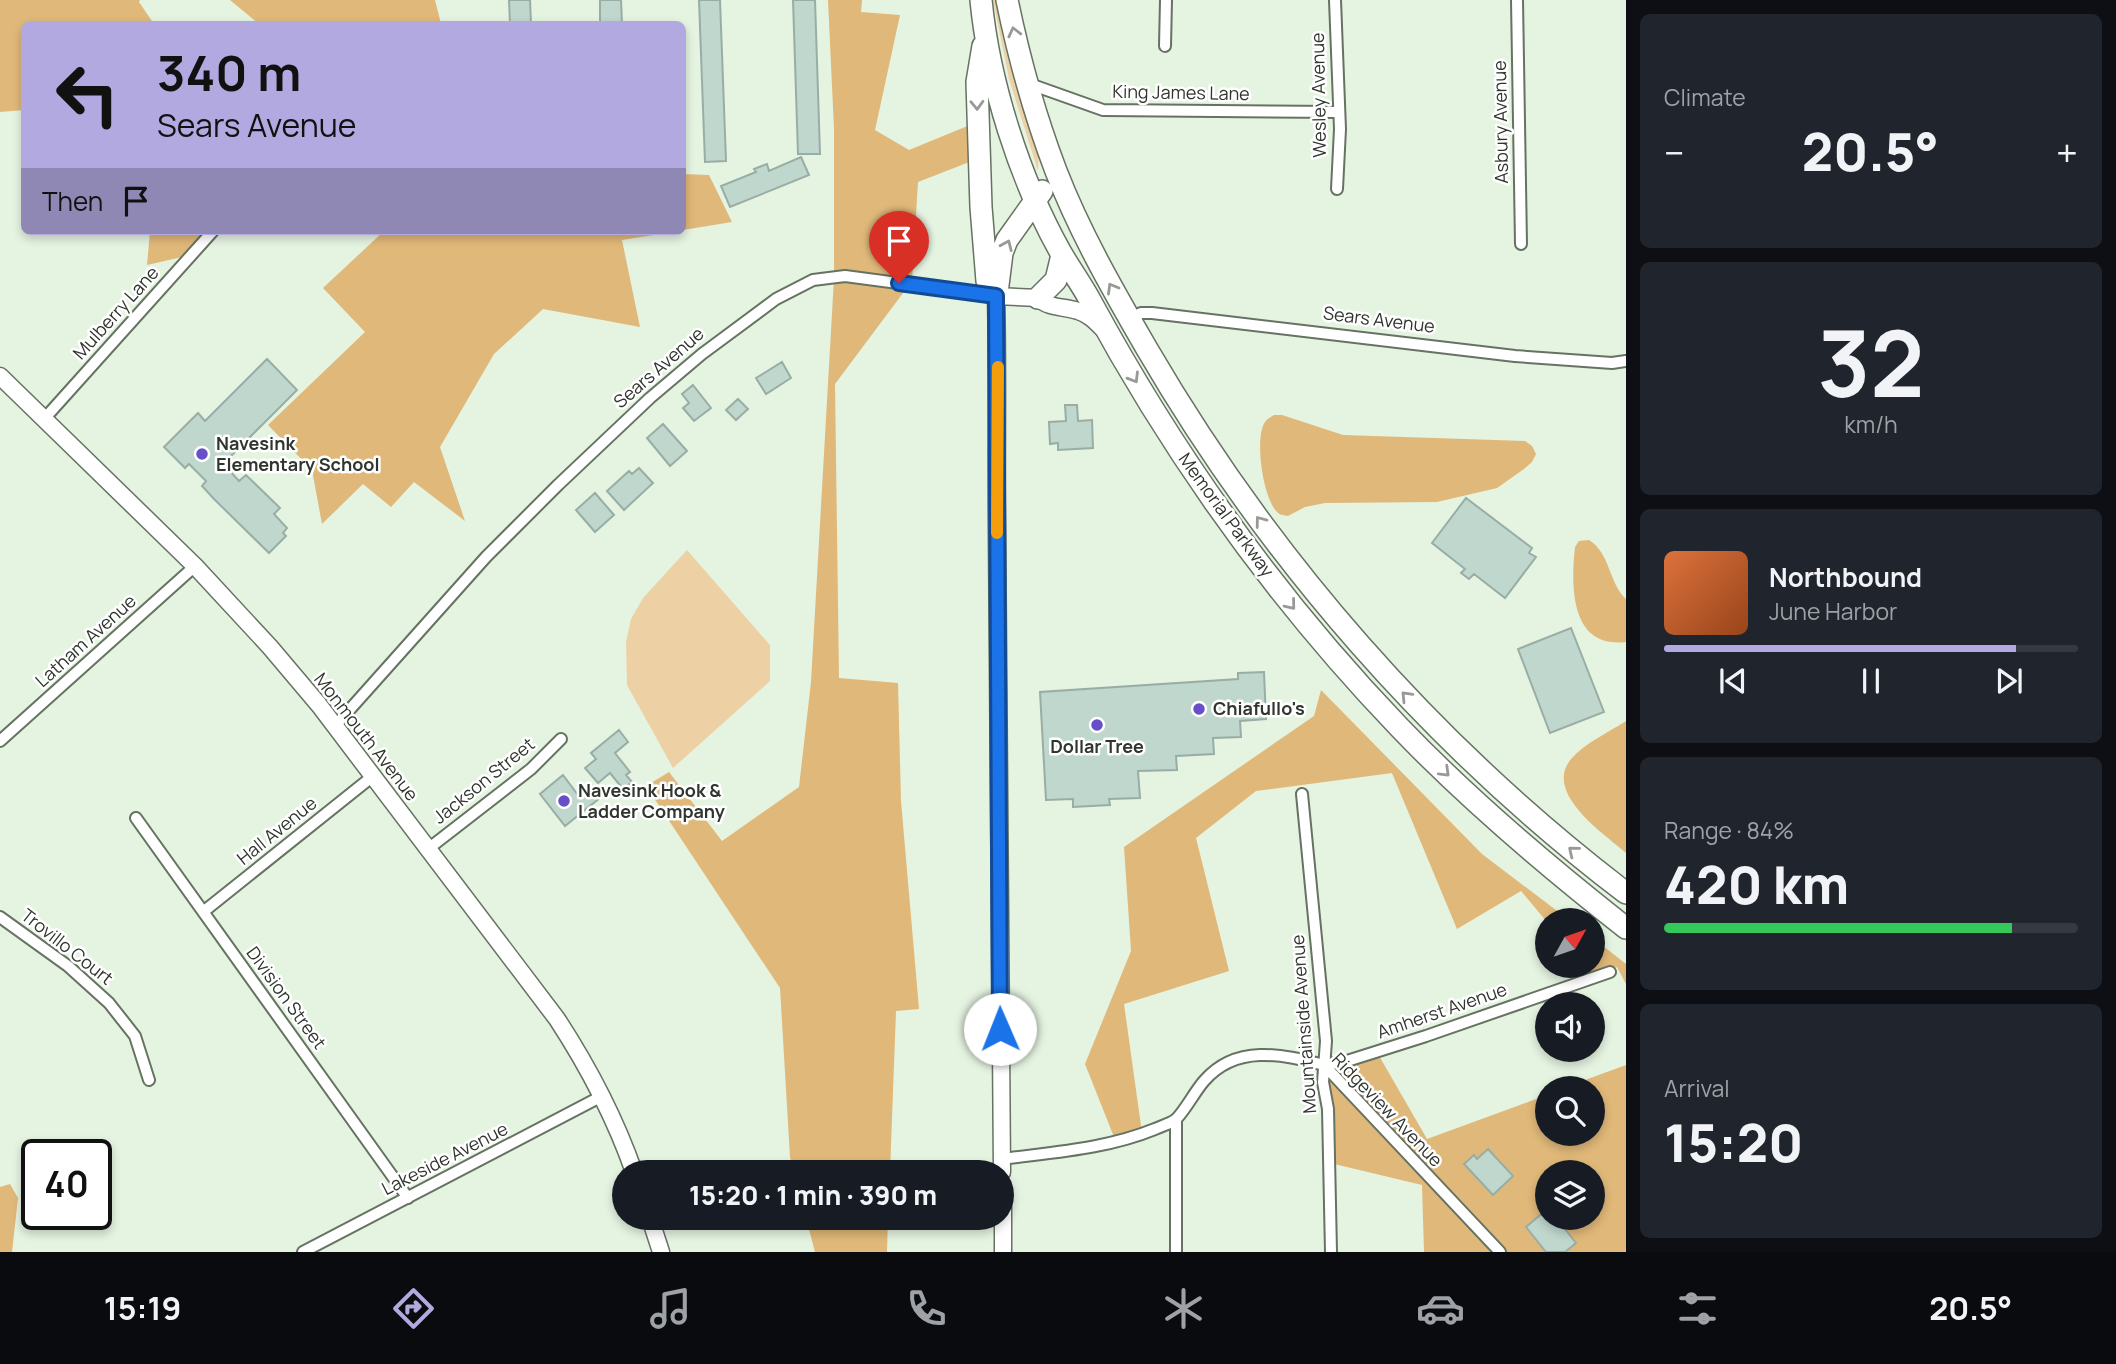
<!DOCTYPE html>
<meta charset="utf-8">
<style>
:root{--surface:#171b24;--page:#20242c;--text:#f1f3f6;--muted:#9ea1a6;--line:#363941;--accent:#b3a9e1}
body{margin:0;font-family:Manrope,sans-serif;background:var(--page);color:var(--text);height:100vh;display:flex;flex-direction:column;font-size:26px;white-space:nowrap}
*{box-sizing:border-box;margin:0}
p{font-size:23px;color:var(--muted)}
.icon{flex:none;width:38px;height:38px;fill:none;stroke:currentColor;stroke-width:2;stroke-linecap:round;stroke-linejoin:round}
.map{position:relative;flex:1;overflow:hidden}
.drawer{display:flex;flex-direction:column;gap:14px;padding:14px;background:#0d0f14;width:490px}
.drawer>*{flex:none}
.banner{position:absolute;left:21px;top:21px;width:665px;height:214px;border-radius:10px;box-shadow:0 4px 10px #0003;background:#b3a9e1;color:#111;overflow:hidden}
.needle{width:46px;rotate:50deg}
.fabs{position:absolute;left:1535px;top:908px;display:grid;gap:14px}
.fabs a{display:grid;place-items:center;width:70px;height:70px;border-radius:50%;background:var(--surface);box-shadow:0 4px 10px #0003;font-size:35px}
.speed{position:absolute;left:21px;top:1139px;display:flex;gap:14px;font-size:35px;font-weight:700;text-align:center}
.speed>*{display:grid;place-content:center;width:91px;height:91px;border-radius:50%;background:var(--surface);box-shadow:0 4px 10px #0003;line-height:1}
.speed .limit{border:4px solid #111;border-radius:10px;background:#fff;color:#111}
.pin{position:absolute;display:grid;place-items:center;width:60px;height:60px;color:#fff;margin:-72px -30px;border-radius:50% 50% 50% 0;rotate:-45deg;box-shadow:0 0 7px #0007}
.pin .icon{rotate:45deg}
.me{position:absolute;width:77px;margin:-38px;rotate:359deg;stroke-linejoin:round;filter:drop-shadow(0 0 5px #0008)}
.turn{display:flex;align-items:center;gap:24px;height:147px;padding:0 21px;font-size:32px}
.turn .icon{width:91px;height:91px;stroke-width:2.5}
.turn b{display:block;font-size:49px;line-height:60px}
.then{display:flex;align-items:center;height:66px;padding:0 21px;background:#0003;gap:14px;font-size:26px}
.big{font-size:52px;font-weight:800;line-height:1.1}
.drawer .tile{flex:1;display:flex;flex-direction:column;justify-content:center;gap:10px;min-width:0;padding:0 24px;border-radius:10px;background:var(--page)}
.drawer .dial{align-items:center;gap:0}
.dial b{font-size:91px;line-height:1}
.song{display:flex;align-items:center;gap:21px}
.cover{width:84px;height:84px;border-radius:10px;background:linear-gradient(135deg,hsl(20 70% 55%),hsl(20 70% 35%))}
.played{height:7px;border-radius:4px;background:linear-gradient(90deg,var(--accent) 85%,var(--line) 85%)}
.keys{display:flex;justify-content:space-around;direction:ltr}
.heat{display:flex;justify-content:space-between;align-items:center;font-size:38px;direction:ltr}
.charge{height:10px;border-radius:5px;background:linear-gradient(90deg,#34c759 84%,var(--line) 0)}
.trip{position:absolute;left:612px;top:1160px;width:402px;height:70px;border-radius:35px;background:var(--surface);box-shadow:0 4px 10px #0003;font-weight:800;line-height:70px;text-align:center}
.tab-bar{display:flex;height:112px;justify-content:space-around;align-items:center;background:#090b0e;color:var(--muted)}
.tab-bar .icon{width:49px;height:49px}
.tab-bar .on{color:var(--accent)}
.tab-bar b{font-size:32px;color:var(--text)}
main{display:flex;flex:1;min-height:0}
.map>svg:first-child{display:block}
</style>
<main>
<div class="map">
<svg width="1626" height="1252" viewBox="0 0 1626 1252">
<rect width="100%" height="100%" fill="#e5f3e1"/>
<path fill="#edd1a5" d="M 993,0 L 999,0 L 1039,152 L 1038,171 L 1009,79 Z
M 687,550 L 770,645 L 770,681 L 673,768 L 627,685 L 626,642 L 631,619 L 643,598 Z"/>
<path fill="#e0b879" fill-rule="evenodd" d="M 0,0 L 140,0 L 139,2 L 154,24 L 24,24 L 24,110 L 0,112 Z
M 230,0 L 435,0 L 441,24 L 259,24 Z
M 828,0 L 862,0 L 861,12 L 900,15 L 875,130 L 909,150 L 970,125 L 972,161 L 918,182 L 912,281 L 835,384 L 839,678 L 898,683 L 901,801 L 919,1009 L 896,1011 L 890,1172 L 794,1172 L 790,1157 L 780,988 L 646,786 L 669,772 L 722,841 L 799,787 L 811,682 L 834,278 L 834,129 Z
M 683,174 L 709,175 L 732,222 L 683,230 Z
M 150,231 L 204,231 L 182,257 L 147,265 Z
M 384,231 L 679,231 L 622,240 L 640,327 L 543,309 L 494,354 L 440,447 L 465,521 L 414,482 L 391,507 L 363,484 L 322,524 L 312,470 L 268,425 L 365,332 L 323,288 Z
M 1274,415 L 1282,415 L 1343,435 L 1525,441 L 1532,446 L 1536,454 L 1532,462 L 1524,469 L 1497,488 L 1437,502 L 1325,503 L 1305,507 L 1288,516 C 1284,515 1280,515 1278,513 C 1263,500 1254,438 1265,422 C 1267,419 1271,417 1274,415 Z
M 1589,540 C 1611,554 1608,582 1626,599 L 1626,642 C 1569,649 1571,584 1575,547 L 1579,541 Z
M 1321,690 L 1482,854 L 1569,920 L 1547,922 L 1521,891 L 1457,929 L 1392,773 L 1256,791 L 1196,838 L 1229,971 L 1124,1004 L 1143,1140 L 1118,1147 L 1085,1064 L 1131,951 L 1124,847 L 1314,716 Z
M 1626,721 L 1626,853 C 1603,833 1543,793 1571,759 C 1585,743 1609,732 1626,721 Z
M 1593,938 L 1626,964 L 1626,984 L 1617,967 L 1593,976 L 1585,966 L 1592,966 Z
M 1378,1054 L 1427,1139 L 1547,1095 L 1547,1134 L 1592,1134 L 1592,1088 L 1563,1088 L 1626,1065 L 1626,1252 L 1424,1252 L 1422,1185 L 1330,1163 L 1325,1066 ZM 1547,1172 L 1592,1172 L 1592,1218 L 1547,1218 Z
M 10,1184 L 18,1198 L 12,1252 L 0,1252 L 0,1187 Z
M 806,1218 L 888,1218 L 887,1252 L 815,1252 Z"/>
<path fill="#c0d7cd" stroke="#98aea5" stroke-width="2" d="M 509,0 L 530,0 L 531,24 L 510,24 Z
M 600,0 L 621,0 L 622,24 L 600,24 Z
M 699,0 L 720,0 L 726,161 L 705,162 Z
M 793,0 L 815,0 L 820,154 L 798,154 Z
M 801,157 L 809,175 L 730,207 L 721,186 L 756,172 L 754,169 L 767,164 L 769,171 Z
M 267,359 L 297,390 L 225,462 L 230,466 L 228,469 L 239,481 L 246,475 L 280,508 L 274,514 L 287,528 L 283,533 L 286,536 L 269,553 L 214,499 L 202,486 L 206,481 L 189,464 L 185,468 L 164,447 L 198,413 L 205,421 Z
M 782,362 L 791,378 L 766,394 L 756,378 Z
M 693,385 L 711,408 L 694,421 L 683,408 L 689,403 L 682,394 Z
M 738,399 L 748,409 L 736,420 L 726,410 Z
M 1065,405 L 1077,405 L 1078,421 L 1092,420 L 1093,448 L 1058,450 L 1058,443 L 1050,444 L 1049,422 L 1066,421 Z
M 663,424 L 687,451 L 670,466 L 647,438 Z
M 639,468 L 653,483 L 624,510 L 607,491 L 629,471 L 632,474 Z
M 595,493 L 614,515 L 595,532 L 576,510 Z
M 1466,498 L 1532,548 L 1529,553 L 1536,557 L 1505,598 L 1474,574 L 1469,579 L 1461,573 L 1465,569 L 1432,543 Z
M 1571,628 L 1604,712 L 1550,733 L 1518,649 Z
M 1264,672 L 1266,719 L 1240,721 L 1241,737 L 1213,738 L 1214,754 L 1176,756 L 1177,770 L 1138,771 L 1140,798 L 1109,799 L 1110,805 L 1073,807 L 1073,799 L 1046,800 L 1040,692 L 1238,679 L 1238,673 Z
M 619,730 L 628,742 L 615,753 L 630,772 L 626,775 L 632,782 L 623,789 L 610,773 L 598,783 L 585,768 L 596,759 L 591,753 Z
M 563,775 L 578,795 L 591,785 L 601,797 L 565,826 L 540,794 Z
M 1488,1149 L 1513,1176 L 1493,1195 L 1464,1164 L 1474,1155 L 1477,1159 Z
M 1545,1211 L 1547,1218 L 1551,1218 L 1554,1222 L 1557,1219 L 1576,1243 L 1565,1252 L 1546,1252 L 1526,1227 Z"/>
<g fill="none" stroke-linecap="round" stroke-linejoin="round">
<g stroke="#667262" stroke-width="14">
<path id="street" d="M 1335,0 L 1340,129 L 1337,189
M 1517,0 L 1521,244
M 1165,46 L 1166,0
M 1027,83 L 1103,110 L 1338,112
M 1130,319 L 1141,313 L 1152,313 L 1515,356 L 1612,363 L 1626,361
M 45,418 L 213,231
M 335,726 L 486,557 L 558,485 L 650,398 L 702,354 L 776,299 L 813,280 L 845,276 L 996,296
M 0,741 L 195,566
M 1302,794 L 1326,1041 L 1323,1082 L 1328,1109 L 1331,1252
M 136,818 L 408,1198
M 428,849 L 531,769 L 561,739
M 203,912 L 373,776
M 0,917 L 68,966 L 109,1003 L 135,1036 L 149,1080
M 1324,1065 L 1347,1061 L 1426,1036 L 1610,972
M 1176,1120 L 1176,1252
M 1002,1159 C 1054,1152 1106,1149 1155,1129 C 1161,1126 1170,1124 1175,1120 C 1183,1114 1195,1091 1204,1081 C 1236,1044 1281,1054 1324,1065 L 1500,1252
M 303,1252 L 602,1096"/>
</g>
<g stroke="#667262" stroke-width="19">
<path id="secondary" d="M 0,376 L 195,566 L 270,647 L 319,705 L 557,1019 C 589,1068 615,1118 634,1172
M 1002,1172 C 999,958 998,744 997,530 C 996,452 998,374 996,296 L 1038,298 C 1050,309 1063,306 1078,311 C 1088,314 1095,321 1102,328
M 1003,1205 L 1003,1252
M 650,1218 L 661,1252"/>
</g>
<g stroke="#667262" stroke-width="24">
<path id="highway" d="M 981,0 C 989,83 1020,180 1061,253 C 1071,270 1082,285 1091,302 C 1175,457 1278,601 1400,728 C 1470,801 1547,866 1626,928
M 1007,0 C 1019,58 1035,116 1056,171 C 1080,233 1114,292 1147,349 C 1270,560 1432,745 1626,893
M 983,46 L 977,82 L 981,207 L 987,281 L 996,296
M 997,293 L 1002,253 L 1007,240 L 1042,191
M 1038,298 L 1056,280 L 1062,255"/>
</g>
<use href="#street" stroke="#fff" stroke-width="10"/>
<use href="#secondary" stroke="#fff" stroke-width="16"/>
<use href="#highway" stroke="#fff" stroke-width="21"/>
</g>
<defs><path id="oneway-chevron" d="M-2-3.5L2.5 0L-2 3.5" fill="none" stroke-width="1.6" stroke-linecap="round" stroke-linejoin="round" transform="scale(1.75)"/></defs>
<g stroke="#989a96">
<use href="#oneway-chevron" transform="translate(1014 32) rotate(-104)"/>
<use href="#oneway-chevron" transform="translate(977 105) rotate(88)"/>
<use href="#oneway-chevron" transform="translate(1007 245) rotate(-66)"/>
<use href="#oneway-chevron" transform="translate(1112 288) rotate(-120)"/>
<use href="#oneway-chevron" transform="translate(1134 378) rotate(59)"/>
<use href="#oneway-chevron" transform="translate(1260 521) rotate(-127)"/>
<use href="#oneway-chevron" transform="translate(1291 605) rotate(51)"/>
<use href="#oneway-chevron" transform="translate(1406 696) rotate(-134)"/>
<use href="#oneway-chevron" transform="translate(1445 772) rotate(44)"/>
<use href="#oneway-chevron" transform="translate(1573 851) rotate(-141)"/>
</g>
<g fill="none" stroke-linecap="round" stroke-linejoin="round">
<g stroke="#114b97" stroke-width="18">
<path id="route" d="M 899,283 L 996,296 L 1000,1029"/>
</g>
<use href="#route" stroke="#1a73e8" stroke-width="12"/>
<path stroke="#f59e0b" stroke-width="12" d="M 997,533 L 998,367"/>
</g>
<g fill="#674fc8" stroke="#fff" stroke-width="2.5">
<circle cx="202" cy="454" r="7"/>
<circle cx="1199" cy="709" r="7"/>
<circle cx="1097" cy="725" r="7"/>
<circle cx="564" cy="801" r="7"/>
</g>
<g text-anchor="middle" stroke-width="5" stroke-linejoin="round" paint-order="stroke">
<g font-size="18" fill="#30352e" stroke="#fff">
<text transform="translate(1181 93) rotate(1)" y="6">King James Lane</text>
<text transform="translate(1319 95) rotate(-91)" y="6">Wesley Avenue</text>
<text transform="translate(1501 122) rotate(-91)" y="6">Asbury Avenue</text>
<text transform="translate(116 313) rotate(-48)" y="6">Mulberry Lane</text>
<text transform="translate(1379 320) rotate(7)" y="6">Sears Avenue</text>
<text transform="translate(659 368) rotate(-41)" y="6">Sears Avenue</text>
<text transform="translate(1226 515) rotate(54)" y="6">Memorial Parkway</text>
<text transform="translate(86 641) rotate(-42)" y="6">Latham Avenue</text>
<text transform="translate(366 737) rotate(52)" y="6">Monmouth Avenue</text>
<text transform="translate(484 781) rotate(-39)" y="6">Jackson Street</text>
<text transform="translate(277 831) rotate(-39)" y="6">Hall Avenue</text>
<text transform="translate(67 947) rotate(38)" y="6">Trovillo Court</text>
<text transform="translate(286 998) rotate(54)" y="6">Division Street</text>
<text transform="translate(1442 1011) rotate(-19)" y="6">Amherst Avenue</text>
<text transform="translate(1304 1024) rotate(-94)" y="6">Mountainside Avenue</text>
<text transform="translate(1387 1110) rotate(46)" y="6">Ridgeview Avenue</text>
<text transform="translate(445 1159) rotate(-27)" y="6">Lakeside Avenue</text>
</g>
<g font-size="18" font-weight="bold" fill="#30352e" stroke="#fff" text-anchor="start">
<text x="216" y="450">Navesink<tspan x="216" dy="21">Elementary School</tspan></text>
<text x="1213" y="715">Chiafullo's</text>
<text x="1097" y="753" text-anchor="middle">Dollar Tree</text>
<text x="578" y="797">Navesink Hook &amp;<tspan x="578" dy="21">Ladder Company</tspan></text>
</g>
</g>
</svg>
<div class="fabs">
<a><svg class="needle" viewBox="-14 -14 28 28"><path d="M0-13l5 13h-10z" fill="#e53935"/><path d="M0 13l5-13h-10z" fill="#9ea1a6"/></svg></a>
<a><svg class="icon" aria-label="sound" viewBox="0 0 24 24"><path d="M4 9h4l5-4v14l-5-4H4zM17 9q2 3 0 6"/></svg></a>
<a><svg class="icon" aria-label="search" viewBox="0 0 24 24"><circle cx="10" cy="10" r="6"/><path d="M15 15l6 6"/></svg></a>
<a><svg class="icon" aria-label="layers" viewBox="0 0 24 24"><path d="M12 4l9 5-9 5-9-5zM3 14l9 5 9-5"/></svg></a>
</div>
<div class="speed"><div class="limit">40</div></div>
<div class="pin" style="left:899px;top:283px;background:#d93025"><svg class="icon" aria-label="arrive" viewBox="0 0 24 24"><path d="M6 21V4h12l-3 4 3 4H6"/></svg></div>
<svg class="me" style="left:1000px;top:1029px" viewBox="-20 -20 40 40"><circle r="19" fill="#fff"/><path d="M0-13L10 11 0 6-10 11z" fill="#1a73e8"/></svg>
<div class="trip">15:20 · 1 min · 390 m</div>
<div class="banner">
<div class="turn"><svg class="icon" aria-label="left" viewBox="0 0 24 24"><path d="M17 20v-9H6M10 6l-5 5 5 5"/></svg><div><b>340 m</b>Sears Avenue</div></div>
<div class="then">Then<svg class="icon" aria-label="arrive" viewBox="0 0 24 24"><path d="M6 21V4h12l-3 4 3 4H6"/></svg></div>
</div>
</div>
<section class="drawer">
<div class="tile"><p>Climate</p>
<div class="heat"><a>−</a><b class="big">20.5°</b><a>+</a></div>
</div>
<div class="tile dial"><b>32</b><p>km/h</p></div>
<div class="tile">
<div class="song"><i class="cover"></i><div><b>Northbound</b><p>June Harbor</p></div></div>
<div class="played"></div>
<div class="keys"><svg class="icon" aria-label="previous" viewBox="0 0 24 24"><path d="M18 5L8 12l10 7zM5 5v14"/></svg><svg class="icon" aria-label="pause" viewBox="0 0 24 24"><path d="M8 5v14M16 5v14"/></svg><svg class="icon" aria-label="next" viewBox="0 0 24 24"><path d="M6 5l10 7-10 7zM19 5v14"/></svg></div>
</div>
<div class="tile"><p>Range · 84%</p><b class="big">420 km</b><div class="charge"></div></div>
<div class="tile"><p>Arrival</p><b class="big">15:20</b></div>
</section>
</main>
<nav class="tab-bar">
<b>15:19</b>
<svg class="icon on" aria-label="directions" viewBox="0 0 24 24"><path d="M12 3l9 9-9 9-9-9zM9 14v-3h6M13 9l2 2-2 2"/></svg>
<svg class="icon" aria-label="music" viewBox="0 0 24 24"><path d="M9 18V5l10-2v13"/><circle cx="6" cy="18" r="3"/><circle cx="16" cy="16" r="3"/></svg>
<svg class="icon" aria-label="phone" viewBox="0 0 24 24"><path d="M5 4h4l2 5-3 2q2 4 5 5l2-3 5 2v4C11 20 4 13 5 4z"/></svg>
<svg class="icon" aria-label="climate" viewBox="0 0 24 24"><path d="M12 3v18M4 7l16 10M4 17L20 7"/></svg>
<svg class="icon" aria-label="car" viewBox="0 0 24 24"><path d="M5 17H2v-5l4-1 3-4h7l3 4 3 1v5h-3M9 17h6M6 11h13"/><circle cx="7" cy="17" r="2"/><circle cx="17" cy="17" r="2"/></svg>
<svg class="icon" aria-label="filters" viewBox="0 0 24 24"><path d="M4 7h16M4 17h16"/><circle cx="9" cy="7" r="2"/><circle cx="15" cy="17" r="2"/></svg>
<b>20.5°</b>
</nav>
